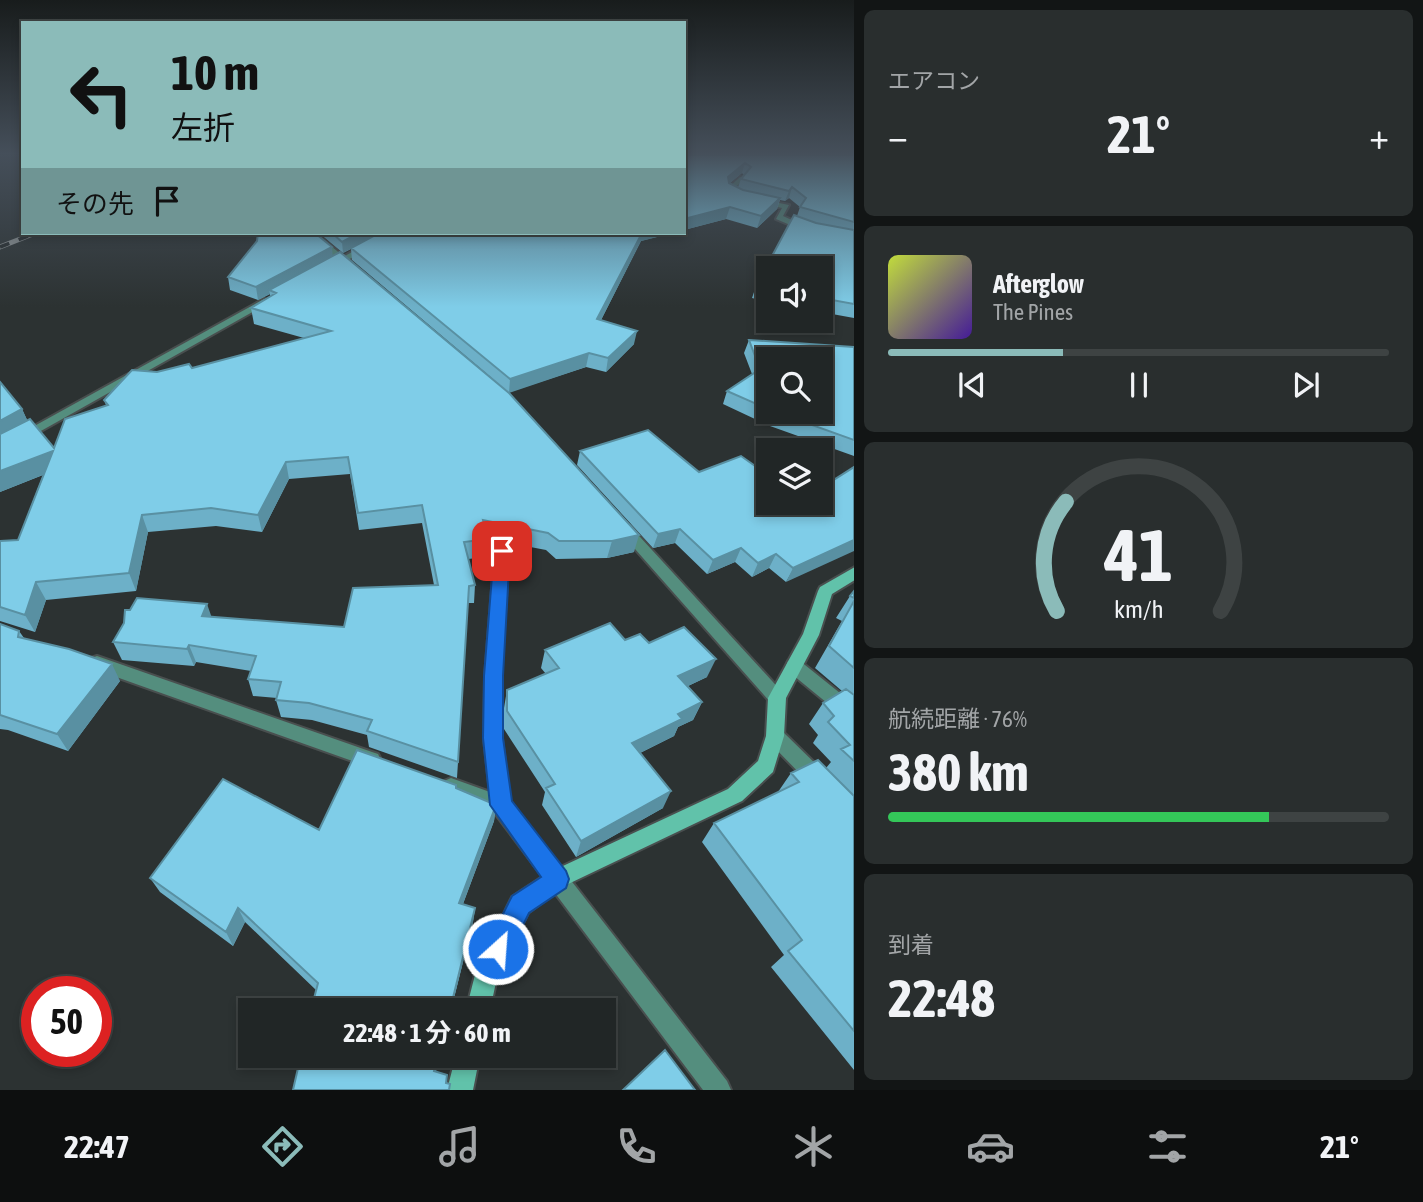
<!DOCTYPE html>
<html lang="ja">
<meta charset="utf-8">
<style>
:root{--surface:#212626;--page:#292e2e;--text:#f1f3f6;--muted:#a2a5a7;--line:#3e4343;--accent:#8bbbb9}
body{margin:0;font-family:"Asap Condensed","Noto Sans JP",sans-serif;background:var(--page);color:var(--text);height:100vh;display:flex;flex-direction:column;font-size:26px;white-space:nowrap}
*{box-sizing:border-box;margin:0}
p{font-size:23px;color:var(--muted)}
.icon{flex:none;width:38px;height:38px;fill:none;stroke:currentColor;stroke-width:2;stroke-linecap:round;stroke-linejoin:round}
.map{position:relative;flex:1;overflow:hidden}
.sheet{display:flex;flex-direction:column;gap:10px;padding:10px;background:#121515;width:569px}
.sheet>*{flex:none}
.hud{position:absolute;left:21px;top:21px;width:665px;height:214px;border-radius:0px;box-shadow:0 4px 10px #0003,0 0 0 2px var(--line);background:#8bbbb9;color:#111;overflow:hidden}
.tools{position:absolute;left:756px;top:256px;display:grid;gap:14px}
.tools a{display:grid;place-items:center;width:77px;height:77px;border-radius:0px;background:var(--surface);box-shadow:0 4px 10px #0003,0 0 0 2px var(--line);font-size:35px}
.speed{position:absolute;left:21px;top:976px;display:flex;gap:14px;font-size:35px;font-weight:700;text-align:center}
.speed>*{display:grid;place-content:center;width:91px;height:91px;border-radius:50%;background:var(--surface);box-shadow:0 4px 10px #0003,0 0 0 2px var(--line);line-height:1}
.speed .limit{border:10px solid #d22;background:#fff;color:#111}
.pin{position:absolute;display:grid;place-items:center;width:60px;height:60px;color:#fff;margin:-30px;border-radius:14px;box-shadow:0 4px 10px #0006}
.me{position:absolute;width:77px;margin:-38px;rotate:26deg;stroke-linejoin:round;filter:drop-shadow(0 0 5px #0008)}
.turn{display:flex;align-items:center;gap:24px;height:147px;padding:0 35px;font-size:32px}
.turn .icon{width:91px;height:91px;stroke-width:2.5}
.turn b{display:block;font-size:49px;line-height:60px}
.then{display:flex;align-items:center;height:66px;padding:0 35px;background:#0003;gap:14px;font-size:26px}
.big{font-size:52px;font-weight:700;line-height:1.1}
.sheet .card{flex:1;display:flex;flex-direction:column;justify-content:center;gap:10px;min-width:0;padding:0 24px;border-radius:10px;background:var(--page)}
.sheet .dial{align-items:center;gap:0}
.dial svg{height:182px;overflow:visible;fill:none;stroke:var(--line);stroke-width:7;stroke-linecap:round;text-anchor:middle}
.dial text{fill:var(--text);stroke:none}
.song{display:flex;align-items:center;gap:21px}
.cover{width:84px;height:84px;border-radius:10px;background:linear-gradient(135deg,hsl(70 70% 55%),hsl(260 70% 35%))}
.played{height:7px;border-radius:4px;background:linear-gradient(90deg,var(--accent) 35%,var(--line) 35%)}
.keys{display:flex;justify-content:space-around;direction:ltr}
.heat{display:flex;justify-content:space-between;align-items:center;font-size:38px;direction:ltr}
.charge{height:10px;border-radius:5px;background:linear-gradient(90deg,#34c759 76%,var(--line) 0)}
.trip{position:absolute;left:238px;top:998px;width:378px;height:70px;border-radius:0px;background:var(--surface);box-shadow:0 4px 10px #0003,0 0 0 2px var(--line);font-weight:700;line-height:70px;text-align:center}
.dock{display:flex;height:112px;justify-content:space-around;align-items:center;background:#0d0f0f;color:var(--muted)}
.dock .icon{width:49px;height:49px}
.dock .current{color:var(--accent)}
.dock b{font-size:32px;color:var(--text)}
main{display:flex;flex:1;min-height:0}
.map>svg:first-child{display:block}
</style>
<main>
<div class="map">
<svg width="855" height="1090" viewBox="0 0 855 1090">
<rect width="100%" height="100%" fill="#2c3232"/>
<g fill="none" stroke-linecap="round" stroke-linejoin="round">
<g stroke="#494f4f" stroke-width="4">
<path id="minor" d="M 740,177 L 745,178 L 733,190 L 742,195 L 740,198 L 726,190 Z
M 759,199 L 789,205 L 783,216 L 809,228 L 802,230 L 776,219 L 782,208 L 757,202 Z
M 307,233 L 315,233 L 353,264 L 353,268 L 347,268 Z
M 625,524 L 630,526 L 783,693 L 786,698 L 783,703 L 777,705 L 771,703 L 620,532 L 618,529 L 620,526 Z
M 502,546 L 509,551 L 501,676 L 502,739 L 510,802 L 727,1081 L 731,1090 L 703,1090 L 494,812 L 444,793 L 442,787 L 444,781 L 451,778 L 490,792 L 484,739 L 485,676 L 495,551 Z
M 97,656 L 372,752 L 378,754 L 381,760 L 378,766 L 372,768 L 91,668 L 89,663 L 91,658 Z
M 794,659 L 800,661 L 855,705 L 855,723 L 849,721 L 788,671 L 786,666 L 788,661 Z
M 775,728 L 781,730 L 826,774 L 828,780 L 826,786 L 819,789 L 812,786 L 769,742 L 766,736 L 769,730 Z"/>
</g>
<g stroke="#494f4f" stroke-width="4">
<path id="tertiary" d="M 386,233 L 395,233 L 334,268 L 327,266 Z
M 264,299 L 272,301 L 0,454 L 0,445 Z"/>
</g>
<g stroke="#494f4f" stroke-width="4">
<path id="secondary" d="M 855,567 L 855,580 L 832,594 L 819,635 L 786,698 L 784,736 L 773,772 L 742,801 L 564,886 L 528,913 L 498,973 L 490,1010 L 466,1010 L 476,971 L 512,897 L 550,872 L 728,789 L 758,761 L 766,736 L 768,698 L 803,634 L 818,591 L 820,587 Z
M 456,1055 L 480,1055 L 473,1090 L 447,1090 Z"/>
</g>
<use href="#minor" fill="#548e7e" fill-rule="evenodd"/>
<use href="#tertiary" fill="#548e7e" fill-rule="evenodd"/>
<use href="#secondary" fill="#61c2aa" fill-rule="evenodd"/>
<g stroke="#949999" stroke-width="3.5">
<path id="rail-far1" d="M 29,235 L 35,233"/>
</g>
<g stroke="#949999" stroke-width="5">
<path id="rail" d="M 0,247 L 33,234"/>
</g>
<use href="#rail-far1" stroke="#232828" stroke-width="2.5" stroke-dasharray="8" stroke-linecap="butt"/>
<use href="#rail" stroke="#232828" stroke-width="3.5" stroke-dasharray="10" stroke-linecap="butt"/>
</g>
<path fill="#6db0c8" fill-rule="evenodd" d="M 684,155 L 854,155 L 854,318 L 821,312 L 821,268 L 768,268 L 768,302 L 752,298 L 756,286 L 797,216 L 800,207 L 789,198 L 785,201 L 780,200 L 777,209 L 757,228 L 726,219 L 684,230 ZM 742,173 L 744,175 L 741,179 L 738,187 L 730,183 Z
M 319,233 L 673,233 L 641,241 L 601,320 L 634,344 L 606,372 L 586,367 L 509,392 L 634,552 L 607,558 L 556,559 L 546,550 L 488,539 L 487,557 L 468,559 L 475,585 L 474,603 L 468,603 L 457,778 L 369,747 L 367,735 L 312,720 L 281,717 L 276,700 L 277,698 L 253,696 L 248,679 L 251,671 L 196,662 L 194,666 L 122,660 L 113,642 L 211,617 L 344,627 L 434,585 L 422,523 L 359,530 L 350,474 L 289,479 L 262,532 L 216,526 L 148,532 L 136,591 L 46,600 L 35,632 L 0,621 L 0,541 L 18,540 L 43,475 L 0,492 L 0,382 L 22,409 L 27,420 L 54,448 L 106,405 L 104,400 L 157,372 L 192,368 L 304,338 L 254,324 L 251,308 L 270,296 L 270,294 L 258,300 L 230,290 L 228,277 L 257,241 L 333,256 L 493,379 L 352,260 L 351,249 L 343,253 Z
M 749,340 L 854,347 L 854,456 L 770,426 L 723,404 L 727,391 L 752,374 L 744,353 ZM 768,359 L 821,411 L 768,411 Z
M 580,451 L 699,472 L 768,502 L 821,502 L 854,467 L 786,582 L 769,568 L 752,577 L 735,562 L 707,574 L 675,543 L 653,548 L 577,465 Z
M 854,591 L 854,1070 L 771,967 L 784,955 L 702,842 L 714,823 L 778,792 L 791,773 L 826,768 L 831,762 L 813,743 L 818,735 L 809,724 L 823,703 L 842,691 L 815,668 L 842,621 L 836,618 L 850,596 Z
M 0,624 L 19,631 L 24,638 L 120,681 L 68,751 L 8,730 L 0,729 Z
M 625,640 L 649,643 L 707,677 L 688,686 L 702,702 L 693,720 L 678,727 L 674,736 L 640,753 L 663,808 L 576,857 L 542,805 L 545,792 L 504,729 L 504,708 L 507,690 L 546,674 L 541,668 L 545,650 Z
M 456,788 L 496,805 L 494,821 L 463,904 L 475,908 L 473,922 L 451,1010 L 312,1010 L 316,990 L 245,922 L 233,946 L 160,892 L 150,878 L 319,830 Z"/>
<path fill="#5990a2" d="M 745,163 L 742,173 L 725,187 L 728,177 Z
M 792,187 L 789,198 L 785,201 L 789,191 Z
M 780,198 L 777,209 L 757,228 L 761,216 Z
M 730,207 L 726,219 L 684,230 L 684,219 Z
M 359,233 L 381,233 L 343,253 L 342,242 Z
M 642,233 L 673,233 L 641,241 L 595,332 L 597,319 Z
M 332,247 L 333,259 L 269,290 L 270,294 L 258,300 L 256,287 Z
M 637,331 L 634,344 L 606,372 L 608,358 Z
M 589,353 L 586,367 L 509,393 L 510,379 Z
M 22,409 L 30,426 L 0,442 L 0,421 Z
M 53,451 L 60,468 L 0,492 L 0,471 Z
M 286,462 L 289,479 L 262,532 L 258,515 Z
M 142,515 L 148,532 L 136,591 L 129,573 Z
M 680,529 L 675,543 L 653,548 L 658,534 Z
M 639,535 L 634,552 L 607,558 L 612,541 Z
M 854,540 L 854,551 L 786,582 L 793,568 Z
M 741,548 L 735,562 L 707,574 L 713,560 Z
M 776,554 L 769,568 L 752,577 L 758,563 Z
M 36,582 L 46,600 L 35,632 L 25,615 Z
M 207,604 L 213,621 L 202,616 Z
M 189,645 L 196,662 L 194,666 L 187,649 Z
M 716,659 L 707,677 L 671,694 L 678,676 Z
M 112,664 L 120,681 L 68,751 L 57,734 Z
M 702,702 L 693,720 L 678,727 L 674,736 L 626,760 L 632,743 L 678,714 Z
M 671,791 L 663,808 L 576,857 L 581,841 Z
M 496,805 L 494,821 L 458,917 L 459,903 Z
M 238,908 L 245,922 L 233,946 L 226,932 Z
M 475,908 L 473,922 L 451,1010 L 450,1010 Z
M 438,1055 L 440,1055 L 434,1080 L 434,1071 Z"/>
<path fill="#7fcde8" stroke="#5990a2" stroke-width="2" d="M 684,155 L 854,155 L 854,222 L 800,207 L 806,198 L 792,187 L 789,191 L 741,179 L 751,167 L 745,163 L 728,177 L 729,183 L 743,190 L 780,198 L 761,216 L 730,207 L 684,219 Z
M 794,215 L 816,223 L 854,230 L 854,304 L 821,298 L 821,268 L 768,268 L 768,288 L 756,286 Z
M 258,233 L 315,233 L 332,247 L 256,287 L 228,277 L 257,241 Z
M 332,233 L 359,233 L 342,242 Z
M 379,233 L 642,233 L 597,319 L 637,331 L 608,358 L 589,353 L 510,379 L 351,248 Z
M 340,252 L 509,393 L 639,535 L 612,541 L 559,541 L 548,533 L 483,520 L 488,539 L 464,542 L 475,585 L 469,586 L 458,762 L 367,731 L 372,720 L 309,703 L 276,700 L 281,682 L 248,679 L 256,656 L 189,645 L 187,649 L 113,642 L 124,623 L 125,610 L 130,610 L 137,598 L 207,604 L 202,616 L 344,627 L 353,588 L 438,585 L 422,505 L 358,513 L 348,457 L 286,462 L 258,515 L 211,508 L 142,515 L 129,573 L 36,582 L 25,615 L 0,607 L 0,541 L 18,540 L 53,451 L 0,471 L 0,434 L 30,419 L 54,448 L 65,419 L 108,405 L 104,400 L 132,370 L 157,372 L 189,364 L 192,368 L 331,331 L 251,308 L 276,293 L 269,290 Z
M 749,340 L 854,347 L 854,440 L 773,411 L 821,411 L 821,359 L 768,359 L 768,409 L 727,391 L 760,369 Z
M 0,382 L 22,409 L 0,421 Z
M 648,430 L 699,472 L 741,456 L 768,475 L 768,502 L 821,502 L 821,488 L 854,467 L 854,540 L 793,568 L 776,554 L 758,563 L 741,548 L 713,560 L 680,529 L 658,534 L 580,451 Z
M 854,591 L 854,598 L 850,596 Z
M 854,601 L 854,668 L 829,646 Z
M 610,623 L 625,640 L 640,634 L 649,643 L 684,627 L 716,659 L 678,676 L 702,702 L 678,714 L 682,719 L 632,743 L 671,791 L 581,841 L 546,788 L 555,784 L 507,711 L 507,690 L 559,668 L 545,650 Z
M 0,624 L 19,631 L 18,637 L 69,649 L 112,664 L 57,734 L 0,715 Z
M 846,689 L 854,695 L 854,761 L 841,749 L 850,745 L 828,722 L 834,716 L 823,703 Z
M 357,750 L 456,785 L 456,788 L 496,805 L 459,903 L 475,908 L 450,1010 L 311,1010 L 318,983 L 238,908 L 226,932 L 150,878 L 223,779 L 319,830 Z
M 818,760 L 854,796 L 854,1031 L 788,951 L 802,940 L 714,823 L 799,782 L 791,773 Z
M 665,1050 L 695,1090 L 623,1090 Z
M 301,1055 L 438,1055 L 434,1071 L 447,1075 L 446,1083 L 450,1084 L 449,1090 L 293,1090 Z"/>
<linearGradient id="sky" x2="0" y2="1"><stop stop-color="#181c1c"/><stop offset="0.5" stop-color="#454f5a"/><stop offset="1" stop-color="#454f5a" stop-opacity="0"/></linearGradient>
<rect width="855" height="307" fill="url(#sky)"/>
<path fill="#1a73e8" stroke="#114b97" stroke-width="2" d="M 502,545 L 510,551 L 503,676 L 503,738 L 512,801 L 566,871 L 569,879 L 566,888 L 529,913 L 507,958 L 498,961 L 489,958 L 485,949 L 512,896 L 541,877 L 490,805 L 483,738 L 484,676 L 494,551 Z"/>
</svg>
<div class="tools">
<a><svg class="icon" aria-label="sound" viewBox="0 0 24 24"><path d="M4 9h4l5-4v14l-5-4H4zM17 9q2 3 0 6"/></svg></a>
<a><svg class="icon" aria-label="search" viewBox="0 0 24 24"><circle cx="10" cy="10" r="6"/><path d="M15 15l6 6"/></svg></a>
<a><svg class="icon" aria-label="layers" viewBox="0 0 24 24"><path d="M12 4l9 5-9 5-9-5zM3 14l9 5 9-5"/></svg></a>
</div>
<div class="speed"><div class="limit">50</div></div>
<div class="pin" style="left:502px;top:551px;background:#d93025"><svg class="icon" aria-label="arrive" viewBox="0 0 24 24"><path d="M6 21V4h12l-3 4 3 4H6"/></svg></div>
<svg class="me" style="left:498px;top:949px" viewBox="-20 -20 40 40"><circle r="17" fill="#1a73e8" stroke="#fff" stroke-width="3"/><path d="M0-11L8 9 0 5-8 9z" fill="#fff"/></svg>
<div class="trip">22:48 · 1 分 · 60 m</div>
<div class="hud">
<div class="turn"><svg class="icon" aria-label="left" viewBox="0 0 24 24"><path d="M17 20v-9H6M10 6l-5 5 5 5"/></svg><div><b>10 m</b>左折</div></div>
<div class="then">その先<svg class="icon" aria-label="arrive" viewBox="0 0 24 24"><path d="M6 21V4h12l-3 4 3 4H6"/></svg></div>
</div>
</div>
<section class="sheet">
<div class="card"><p>エアコン</p>
<div class="heat"><a>−</a><b class="big">21°</b><a>+</a></div>
</div>
<div class="card">
<div class="song"><i class="cover"></i><div><b>Afterglow</b><p>The Pines</p></div></div>
<div class="played"></div>
<div class="keys"><svg class="icon" aria-label="previous" viewBox="0 0 24 24"><path d="M18 5L8 12l10 7zM5 5v14"/></svg><svg class="icon" aria-label="pause" viewBox="0 0 24 24"><path d="M8 5v14M16 5v14"/></svg><svg class="icon" aria-label="next" viewBox="0 0 24 24"><path d="M6 5l10 7-10 7zM19 5v14"/></svg></div>
</div>
<div class="card dial"><svg viewBox="0 0 100 80">
<path d="M14 69A42 42 0 1 1 86 69"/>
<path d="M14 69A42 42 0 0 1 18 21" stroke="#8bbbb9"/>
<text x="50" y="56" font-size="32" font-weight="700">41</text>
<text x="50" y="72" font-size="11">km/h</text>
</svg></div>
<div class="card"><p>航続距離 · 76%</p><b class="big">380 km</b><div class="charge"></div></div>
<div class="card"><p>到着</p><b class="big">22:48</b></div>
</section>
</main>
<nav class="dock">
<b>22:47</b>
<svg class="icon current" aria-label="directions" viewBox="0 0 24 24"><path d="M12 3l9 9-9 9-9-9zM9 14v-3h6M13 9l2 2-2 2"/></svg>
<svg class="icon" aria-label="music" viewBox="0 0 24 24"><path d="M9 18V5l10-2v13"/><circle cx="6" cy="18" r="3"/><circle cx="16" cy="16" r="3"/></svg>
<svg class="icon" aria-label="phone" viewBox="0 0 24 24"><path d="M5 4h4l2 5-3 2q2 4 5 5l2-3 5 2v4C11 20 4 13 5 4z"/></svg>
<svg class="icon" aria-label="climate" viewBox="0 0 24 24"><path d="M12 3v18M4 7l16 10M4 17L20 7"/></svg>
<svg class="icon" aria-label="car" viewBox="0 0 24 24"><path d="M5 17H2v-5l4-1 3-4h7l3 4 3 1v5h-3M9 17h6M6 11h13"/><circle cx="7" cy="17" r="2"/><circle cx="17" cy="17" r="2"/></svg>
<svg class="icon" aria-label="filters" viewBox="0 0 24 24"><path d="M4 7h16M4 17h16"/><circle cx="9" cy="7" r="2"/><circle cx="15" cy="17" r="2"/></svg>
<b>21°</b>
</nav>
